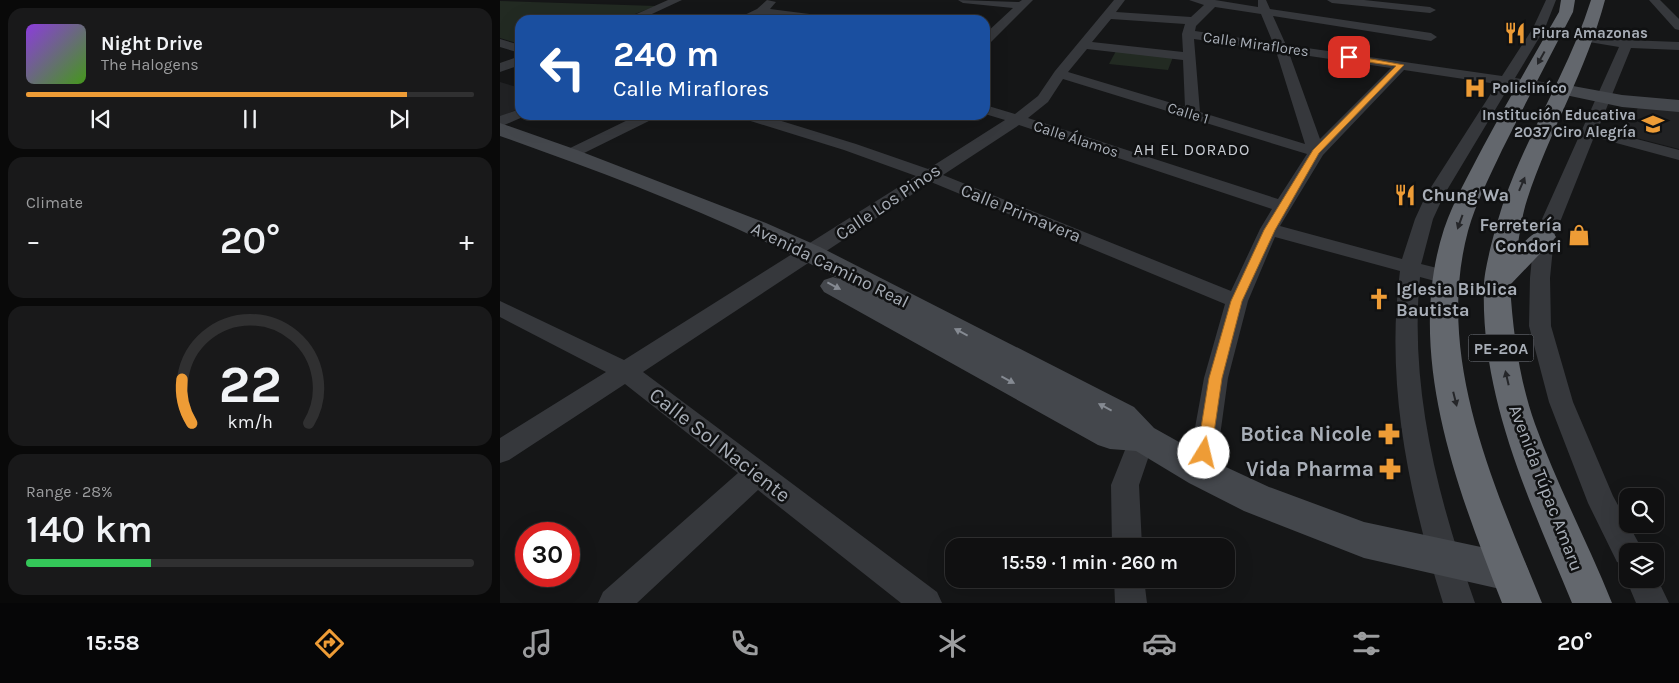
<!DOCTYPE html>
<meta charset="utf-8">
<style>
:root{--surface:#101011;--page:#19191a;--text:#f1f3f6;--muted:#9c9d9f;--line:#303031;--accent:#ee9c36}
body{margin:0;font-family:Karla,sans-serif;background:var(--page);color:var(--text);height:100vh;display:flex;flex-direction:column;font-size:19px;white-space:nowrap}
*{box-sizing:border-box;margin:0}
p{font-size:16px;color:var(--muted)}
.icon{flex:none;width:28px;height:28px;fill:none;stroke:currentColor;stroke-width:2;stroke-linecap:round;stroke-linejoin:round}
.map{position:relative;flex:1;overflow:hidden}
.details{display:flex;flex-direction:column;gap:8px;padding:8px;background:#090909;width:500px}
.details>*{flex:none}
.hud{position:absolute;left:15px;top:15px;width:475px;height:105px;border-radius:15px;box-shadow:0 5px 20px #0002,0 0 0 1px var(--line);background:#1a4fa0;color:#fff;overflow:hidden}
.buttons{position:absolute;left:1119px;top:488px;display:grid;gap:10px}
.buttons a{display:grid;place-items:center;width:45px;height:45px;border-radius:10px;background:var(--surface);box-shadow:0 5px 20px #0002,0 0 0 1px var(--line);font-size:25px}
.speed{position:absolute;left:15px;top:522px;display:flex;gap:10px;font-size:25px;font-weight:700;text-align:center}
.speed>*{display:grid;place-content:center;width:65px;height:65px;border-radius:50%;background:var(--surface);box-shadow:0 5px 20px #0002,0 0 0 1px var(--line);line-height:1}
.speed .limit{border:8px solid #d22;background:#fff;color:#111}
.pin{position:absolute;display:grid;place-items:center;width:42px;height:42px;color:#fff;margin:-21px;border-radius:10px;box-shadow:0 2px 8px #0006}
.me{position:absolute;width:55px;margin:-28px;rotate:9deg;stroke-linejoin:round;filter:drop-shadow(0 0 4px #0008)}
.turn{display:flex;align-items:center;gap:18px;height:105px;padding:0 15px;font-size:22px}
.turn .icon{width:65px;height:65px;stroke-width:2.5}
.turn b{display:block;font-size:35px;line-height:42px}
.big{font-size:38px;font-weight:600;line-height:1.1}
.details .card{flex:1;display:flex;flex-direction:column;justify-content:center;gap:8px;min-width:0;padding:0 18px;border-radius:15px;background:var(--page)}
.details .dial{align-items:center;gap:0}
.dial svg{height:130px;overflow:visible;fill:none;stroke:var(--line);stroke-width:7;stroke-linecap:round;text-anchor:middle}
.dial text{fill:var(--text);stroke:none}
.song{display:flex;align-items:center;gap:15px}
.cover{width:60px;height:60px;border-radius:8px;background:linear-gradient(135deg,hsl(270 70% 55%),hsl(100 70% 35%))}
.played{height:5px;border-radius:2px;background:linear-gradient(90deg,var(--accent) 85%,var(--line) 85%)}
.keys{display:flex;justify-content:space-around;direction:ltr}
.heat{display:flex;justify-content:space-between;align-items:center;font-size:28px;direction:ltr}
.charge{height:8px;border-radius:4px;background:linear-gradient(90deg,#34c759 28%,var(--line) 0)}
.trip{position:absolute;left:445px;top:538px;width:290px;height:50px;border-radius:15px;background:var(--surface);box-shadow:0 5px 20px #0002,0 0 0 1px var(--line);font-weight:600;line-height:50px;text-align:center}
.tabs{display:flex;height:80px;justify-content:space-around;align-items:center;background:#060607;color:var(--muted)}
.tabs .icon{width:35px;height:35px}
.tabs .on{color:var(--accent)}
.tabs b{font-size:22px;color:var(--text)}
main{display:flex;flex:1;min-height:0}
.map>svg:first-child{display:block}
</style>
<main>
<section class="details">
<div class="card">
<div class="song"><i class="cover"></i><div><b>Night Drive</b><p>The Halogens</p></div></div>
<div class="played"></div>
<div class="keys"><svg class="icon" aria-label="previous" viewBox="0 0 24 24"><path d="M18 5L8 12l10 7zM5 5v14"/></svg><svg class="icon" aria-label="pause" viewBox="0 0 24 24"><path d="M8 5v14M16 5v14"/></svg><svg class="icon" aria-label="next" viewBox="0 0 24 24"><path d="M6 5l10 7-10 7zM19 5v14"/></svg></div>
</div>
<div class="card"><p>Climate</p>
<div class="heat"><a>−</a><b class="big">20°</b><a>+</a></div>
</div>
<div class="card dial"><svg viewBox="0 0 100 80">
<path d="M14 69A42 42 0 1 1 86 69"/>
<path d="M14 69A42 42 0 0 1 8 42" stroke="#ee9c36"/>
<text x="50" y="56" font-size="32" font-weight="700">22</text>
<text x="50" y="72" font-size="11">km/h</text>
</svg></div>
<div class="card"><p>Range · 28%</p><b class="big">140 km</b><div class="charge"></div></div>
</section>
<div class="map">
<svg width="1179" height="603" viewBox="0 0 1179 603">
<rect width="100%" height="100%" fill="#151617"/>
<path fill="#212224" d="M 0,82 L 20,88 L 20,108 L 0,117 Z
M 1138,107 L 1179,111 L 1179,149 L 1121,134 L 1131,115 L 1136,113 Z"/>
<path fill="#222a22" d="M 0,1 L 156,6 L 119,20 L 20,20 L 20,44 L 0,38 Z
M 616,51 L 673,57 L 668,70 L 609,64 Z"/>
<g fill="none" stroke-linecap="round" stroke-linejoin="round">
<path fill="#36383c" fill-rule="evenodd" d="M 168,0 L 182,0 L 139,20 L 123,20 Z
M 267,0 L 276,2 L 270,9 L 333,17 L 339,20 L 305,20 L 262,15 L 250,20 L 234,20 L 257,9 Z
M 458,0 L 519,2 L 522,0 L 533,0 L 489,44 L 485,45 L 485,34 L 513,8 L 463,3 Z
M 614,0 L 625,0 L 616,12 L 691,17 L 704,5 L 689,0 L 715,0 L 758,7 L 758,0 L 766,0 L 770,9 L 931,33 L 937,37 L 931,41 L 773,16 L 786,45 L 1002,76 L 1033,28 L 1046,0 L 1056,0 L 1045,28 L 1015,78 L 1062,85 L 1069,89 L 1062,93 L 1010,85 L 944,195 L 933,219 L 922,261 L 921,264 L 953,272 L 956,277 L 953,282 L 946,284 L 920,277 C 909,388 938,499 975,603 L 943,603 C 909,495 885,384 900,271 L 775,237 L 748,301 L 728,378 L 715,472 L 711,480 L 701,484 L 691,480 L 687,472 L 704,378 L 725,304 L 431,182 L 143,372 L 437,592 L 442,603 L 401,603 L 258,490 L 137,603 L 98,603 L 103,592 L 238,473 L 125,384 L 9,460 L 0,463 L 0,438 L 106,372 L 0,317 L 0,301 L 124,360 L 416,176 L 344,150 L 241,118 L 239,115 L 262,115 L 356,144 L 428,169 L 505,120 L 485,114 L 485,105 L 515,114 L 538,96 L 555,71 ZM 715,7 L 761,14 L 773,43 L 695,31 L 696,26 ZM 611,19 L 685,24 L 682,34 L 683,52 L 592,42 ZM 694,39 L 776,51 L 805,144 L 700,112 ZM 587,49 L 683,60 L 685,107 L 568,72 ZM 789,53 L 891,68 L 820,139 ZM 904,70 L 997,84 L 926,195 L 915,219 L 902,259 L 780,226 L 823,155 ZM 563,79 L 807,154 L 778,199 L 528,118 L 548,102 ZM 519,125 L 772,209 L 760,229 L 731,291 L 443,175 Z
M 827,0 L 864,0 L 930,7 L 936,10 L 930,13 L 832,3 Z
M 1149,0 L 1160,0 L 1179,19 L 1179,30 L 1175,29 Z
M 1087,34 L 1126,40 L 1179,42 L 1179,50 L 1131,48 L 1098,129 L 1179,150 L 1179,160 L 1094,137 L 1054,237 L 1050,278 L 1051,326 L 1073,402 L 1113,496 L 1143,551 L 1128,551 L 1128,566 L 1117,562 L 1088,503 L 1049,402 L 1029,326 L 1030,278 L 1034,237 L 1119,47 L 1083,41 L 1081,38 L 1083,35 Z
M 0,39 L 20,45 L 20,53 L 0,47 Z
M 20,56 L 20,65 L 0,72 L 0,63 Z
M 20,109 L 20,115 L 25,116 L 0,127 L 0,116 Z
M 138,115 L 157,115 L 155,118 L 76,157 L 70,159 L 62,154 L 64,151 Z
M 642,427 L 651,430 L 655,438 L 639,485 L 642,546 L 612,546 L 611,485 L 633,430 Z
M 1155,574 L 1169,603 L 1136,603 L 1126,579 L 1128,575 L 1128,579 L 1155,579 Z
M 614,579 L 644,579 L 647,603 L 615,603 Z"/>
<path fill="#44474c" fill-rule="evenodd" d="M 1062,84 L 1122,95 L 1179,100 L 1179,112 L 1122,107 L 1056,93 L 1053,89 L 1056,85 Z
M 0,123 L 77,150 L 266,223 L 320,247 L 634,407 L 654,428 L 713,461 L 769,487 L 864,522 L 1009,553 L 1023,558 L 1029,572 L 1023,586 L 1009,591 L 864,558 L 744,511 L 689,483 L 636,451 L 610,449 L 598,445 L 324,292 L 320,286 L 324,280 L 333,277 L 339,279 C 232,221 115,177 0,136 Z"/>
<path fill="#63676d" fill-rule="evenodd" d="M 1061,0 L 1075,0 L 1073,12 C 1049,58 1025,104 1002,150 C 990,176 976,202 968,231 C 934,358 995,488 1042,603 L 1002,603 C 957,488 904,353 944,229 C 954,200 969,174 983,147 C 1007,102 1033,57 1059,12 Z
M 1091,0 L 1105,0 C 1087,69 1049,132 1027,200 C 1022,215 1020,233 1017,249 C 1029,238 1036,227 1053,232 L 1056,237 L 1010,285 C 1013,332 1019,379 1035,424 C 1057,485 1088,543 1112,603 L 1072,603 C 1030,501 980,398 984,285 C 984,268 998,218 1004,201 C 1028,132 1069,70 1091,0 Z"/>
</g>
<defs><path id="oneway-solid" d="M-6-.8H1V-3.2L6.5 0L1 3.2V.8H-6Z" transform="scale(1.25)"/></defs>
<g fill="#252629">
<use href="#oneway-solid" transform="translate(1041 58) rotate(119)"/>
<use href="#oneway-solid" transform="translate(1022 184) rotate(-67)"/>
<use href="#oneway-solid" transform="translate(960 222) rotate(110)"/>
<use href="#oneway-solid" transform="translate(1007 378) rotate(-103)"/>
<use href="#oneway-solid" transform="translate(955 399) rotate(76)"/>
</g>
<g fill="#858a92">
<use href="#oneway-solid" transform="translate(334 286) rotate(28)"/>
<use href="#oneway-solid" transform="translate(461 332) rotate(-152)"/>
<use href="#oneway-solid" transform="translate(508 380) rotate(28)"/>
<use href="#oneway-solid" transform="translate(605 407) rotate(-152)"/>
</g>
<path fill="#ee9c36" stroke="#9b6523" d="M 849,55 L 904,65 L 819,153 L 775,230 L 742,301 L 722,378 L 711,453 L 709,457 L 704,459 L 699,457 L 697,453 L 709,378 L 731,301 L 764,230 L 813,150 L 896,66 L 846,59 Z"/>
<defs>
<g id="restaurant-bare" transform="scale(1.725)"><path d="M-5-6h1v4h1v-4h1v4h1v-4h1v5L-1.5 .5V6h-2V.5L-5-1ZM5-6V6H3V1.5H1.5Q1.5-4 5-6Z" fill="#ee9c36" stroke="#101112" stroke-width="2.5" paint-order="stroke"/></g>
<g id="hospital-bare" transform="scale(1.725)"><path d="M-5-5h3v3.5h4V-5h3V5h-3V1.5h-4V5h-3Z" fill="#ee9c36" stroke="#101112" stroke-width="2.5" paint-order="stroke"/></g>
<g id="school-bare" transform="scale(1.725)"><path d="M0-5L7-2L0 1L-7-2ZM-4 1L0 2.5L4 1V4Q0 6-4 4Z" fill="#ee9c36" stroke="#101112" stroke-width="2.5" paint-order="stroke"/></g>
<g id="shop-bare" transform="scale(1.725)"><path d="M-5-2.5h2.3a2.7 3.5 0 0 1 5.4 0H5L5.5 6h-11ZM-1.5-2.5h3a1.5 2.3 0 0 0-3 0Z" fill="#ee9c36" stroke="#101112" stroke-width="2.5" paint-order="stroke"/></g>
<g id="church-bare" transform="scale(1.725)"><path d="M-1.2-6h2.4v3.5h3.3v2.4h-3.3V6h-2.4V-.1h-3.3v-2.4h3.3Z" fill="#ee9c36" stroke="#101112" stroke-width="2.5" paint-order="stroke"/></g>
<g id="pharmacy-bare" transform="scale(1.725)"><path d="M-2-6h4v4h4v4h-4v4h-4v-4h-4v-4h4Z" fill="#ee9c36" stroke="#101112" stroke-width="2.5" paint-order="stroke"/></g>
</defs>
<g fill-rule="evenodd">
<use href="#restaurant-bare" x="1015" y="33"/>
<use href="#hospital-bare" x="975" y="88"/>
<use href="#school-bare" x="1153" y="124"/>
<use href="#restaurant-bare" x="905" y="195"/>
<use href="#shop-bare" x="1079" y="235"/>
<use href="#church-bare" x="879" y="299"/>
<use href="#pharmacy-bare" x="889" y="434"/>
<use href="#pharmacy-bare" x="890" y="469"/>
</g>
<g text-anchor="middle" stroke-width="5" stroke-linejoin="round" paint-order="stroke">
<g font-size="15" font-weight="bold" fill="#a8aeb7" stroke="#101112" text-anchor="start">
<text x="1032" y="38">Piura Amazonas</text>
<text x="992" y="93">Policliníco</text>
<text x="1136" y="120" text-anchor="end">Institución Educativa<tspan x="1136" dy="17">2037 Ciro Alegría</tspan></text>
</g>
<g font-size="15" fill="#a8aeb7" stroke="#101112">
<text transform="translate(756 44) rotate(8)" y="5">Calle Miraflores</text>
<text transform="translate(688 113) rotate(17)" y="5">Calle 1</text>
<text transform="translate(576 139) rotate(18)" y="5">Calle Álamos</text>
</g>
<g font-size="16" letter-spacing="1" fill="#c8ccd3" stroke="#101112">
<text x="692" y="155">AH EL DORADO</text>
</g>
<rect fill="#101112" stroke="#7a7f86" stroke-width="1" x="968.5" y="334.5" width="65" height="27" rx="4"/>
<g font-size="16" font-weight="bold" fill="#a8aeb7">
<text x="1001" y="354">PE-20A</text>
</g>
<g font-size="18" font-weight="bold" fill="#a8aeb7" stroke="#101112" text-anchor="start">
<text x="922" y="201">Chung Wa</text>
<text x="1062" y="231" text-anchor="end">Ferretería<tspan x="1062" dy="21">Condori</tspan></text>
<text x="896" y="295">Iglesia Biblica<tspan x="896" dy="21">Bautista</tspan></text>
</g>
<g font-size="18" fill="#a8aeb7" stroke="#101112">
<text transform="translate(388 202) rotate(-34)" y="6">Calle Los Pinos</text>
<text transform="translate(521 213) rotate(22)" y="6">Calle Primavera</text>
<text transform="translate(330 265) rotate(26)" y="6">Avenida Camino Real</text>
<text transform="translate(1046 488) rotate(69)" y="6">Avenida Túpac Amaru</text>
</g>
<g font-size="21" font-weight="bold" fill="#a8aeb7" stroke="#101112" text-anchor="end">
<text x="872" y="441">Botica Nicole</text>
<text x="874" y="476">Vida Pharma</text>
</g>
<g font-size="21" fill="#a8aeb7" stroke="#101112">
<text transform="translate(220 445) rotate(38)" y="7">Calle Sol Naciente</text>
</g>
</g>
</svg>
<div class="buttons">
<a><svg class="icon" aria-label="search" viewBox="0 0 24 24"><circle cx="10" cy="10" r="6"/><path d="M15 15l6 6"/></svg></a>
<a><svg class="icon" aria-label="layers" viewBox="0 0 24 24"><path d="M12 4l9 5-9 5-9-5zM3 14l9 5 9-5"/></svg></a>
</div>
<div class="speed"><div class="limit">30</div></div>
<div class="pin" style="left:849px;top:57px;background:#d93025"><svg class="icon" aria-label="arrive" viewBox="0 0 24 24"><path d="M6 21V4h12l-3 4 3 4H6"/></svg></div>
<svg class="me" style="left:704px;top:453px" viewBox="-20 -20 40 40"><circle r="19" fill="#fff"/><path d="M0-13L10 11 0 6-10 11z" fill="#ee9c36"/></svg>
<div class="trip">15:59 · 1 min · 260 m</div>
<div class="hud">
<div class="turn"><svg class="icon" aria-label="left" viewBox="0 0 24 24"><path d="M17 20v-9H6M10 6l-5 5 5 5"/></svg><div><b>240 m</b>Calle Miraflores</div></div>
</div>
</div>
</main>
<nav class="tabs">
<b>15:58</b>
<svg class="icon on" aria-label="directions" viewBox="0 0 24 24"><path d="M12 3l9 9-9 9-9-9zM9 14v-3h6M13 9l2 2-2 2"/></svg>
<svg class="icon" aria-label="music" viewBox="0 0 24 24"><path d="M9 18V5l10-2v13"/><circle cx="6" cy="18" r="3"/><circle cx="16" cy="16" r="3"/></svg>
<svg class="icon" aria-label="phone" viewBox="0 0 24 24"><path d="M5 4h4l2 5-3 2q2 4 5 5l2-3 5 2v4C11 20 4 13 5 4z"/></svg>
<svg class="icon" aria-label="climate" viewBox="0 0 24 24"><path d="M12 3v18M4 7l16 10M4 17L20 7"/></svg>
<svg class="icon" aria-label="car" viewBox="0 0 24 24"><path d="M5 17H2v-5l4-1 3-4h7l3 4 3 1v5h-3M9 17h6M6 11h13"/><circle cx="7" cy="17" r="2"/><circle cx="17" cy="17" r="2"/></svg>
<svg class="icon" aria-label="filters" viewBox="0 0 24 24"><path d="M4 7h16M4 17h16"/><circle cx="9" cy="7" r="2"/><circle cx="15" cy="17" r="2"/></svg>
<b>20°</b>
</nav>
